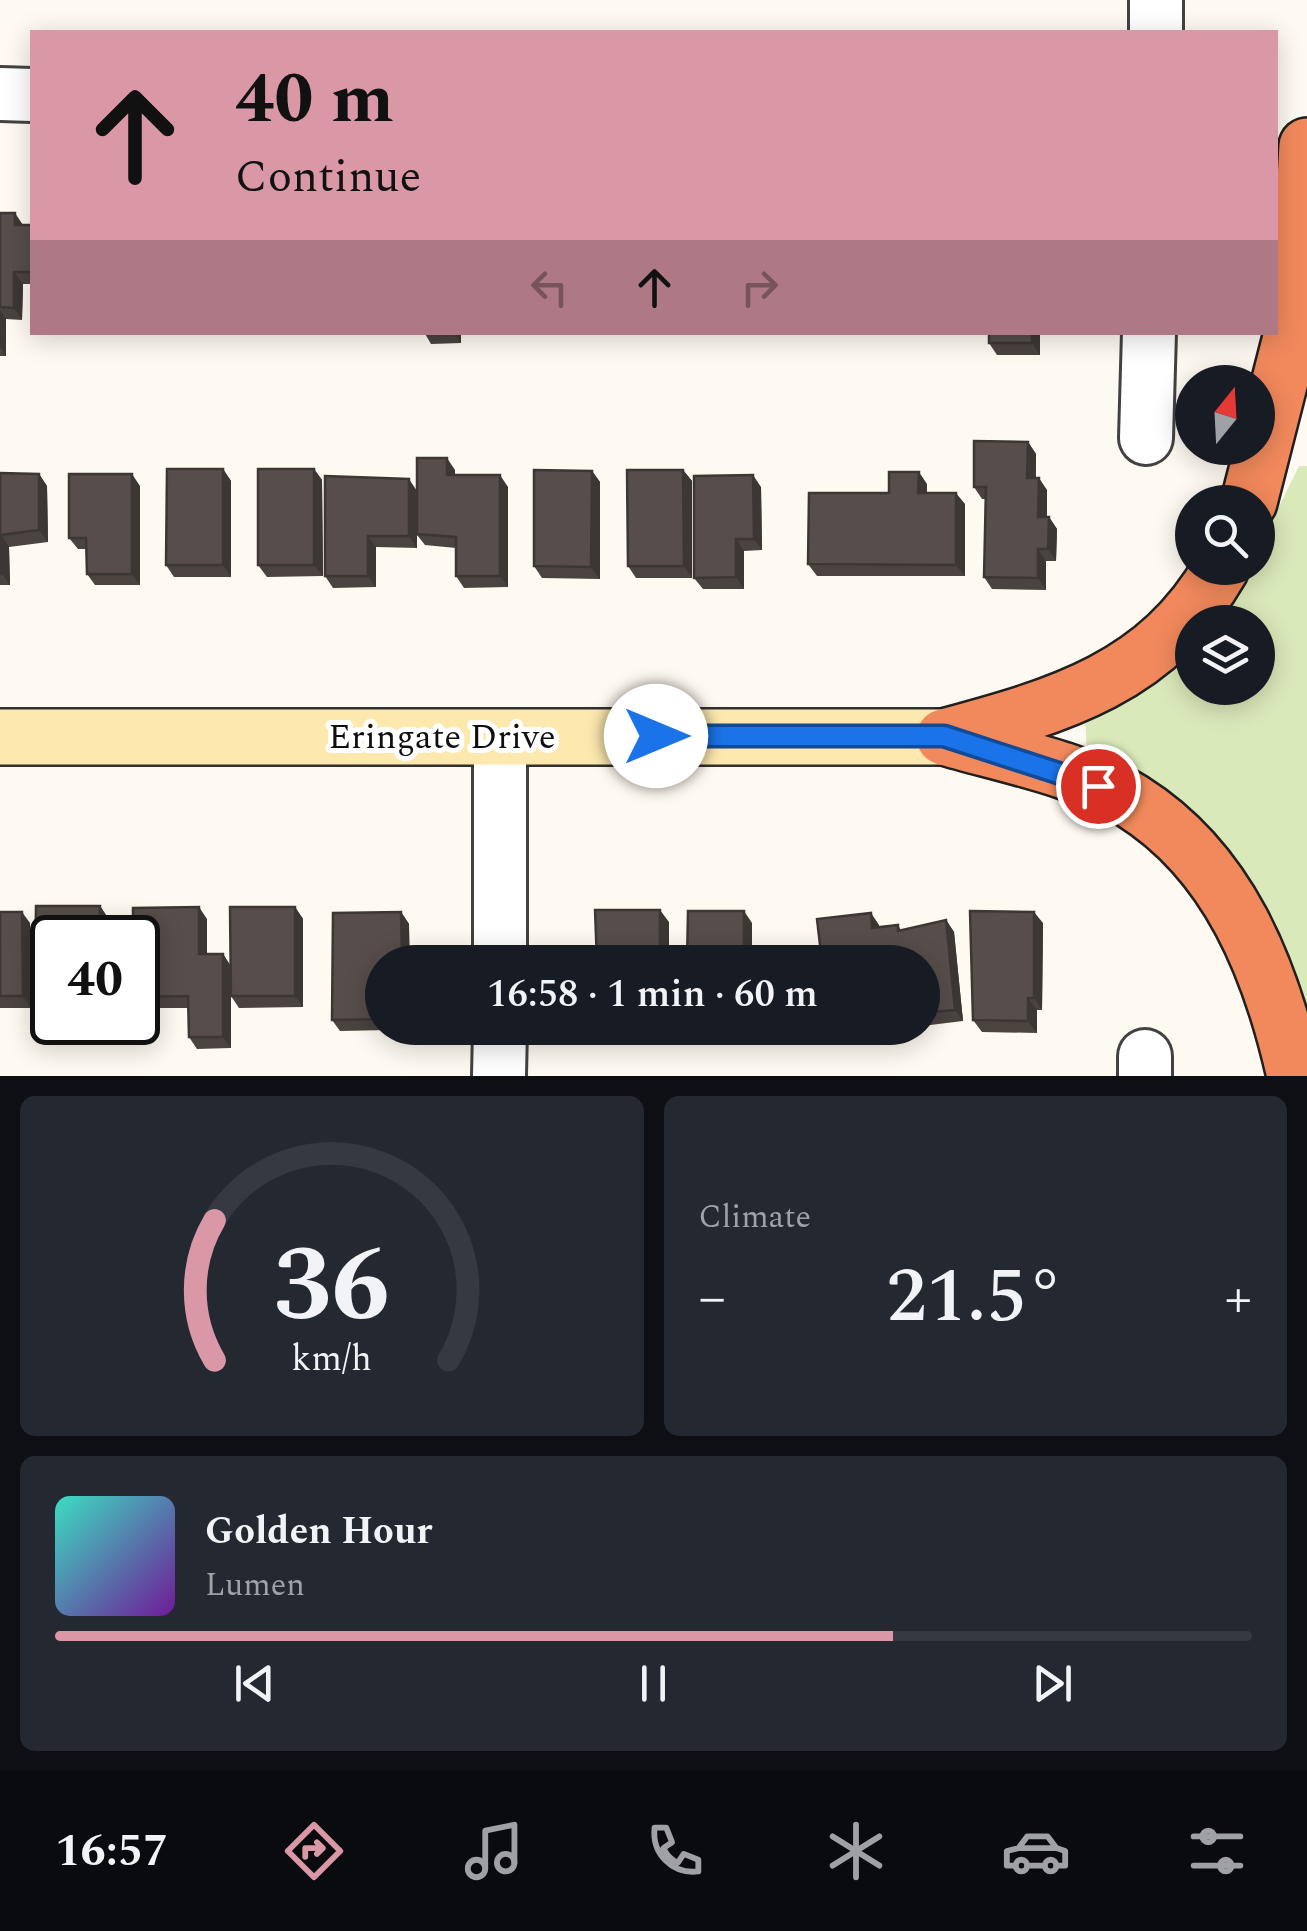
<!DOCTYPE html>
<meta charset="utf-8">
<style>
:root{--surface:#171b24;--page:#242831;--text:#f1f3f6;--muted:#9ea1a6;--line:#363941;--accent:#da98a7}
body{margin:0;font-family:Spectral,serif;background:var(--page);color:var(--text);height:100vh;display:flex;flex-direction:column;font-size:38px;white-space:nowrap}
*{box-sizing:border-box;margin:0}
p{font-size:32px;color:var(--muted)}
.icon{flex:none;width:55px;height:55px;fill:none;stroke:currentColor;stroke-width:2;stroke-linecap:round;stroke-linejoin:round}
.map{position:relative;height:1076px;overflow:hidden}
.details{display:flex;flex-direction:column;gap:20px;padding:20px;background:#0d0f14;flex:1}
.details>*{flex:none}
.hud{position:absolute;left:30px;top:30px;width:1248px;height:305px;border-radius:0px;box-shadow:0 5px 25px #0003;background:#da98a7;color:#111;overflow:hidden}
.needle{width:65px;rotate:18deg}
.controls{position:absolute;left:1175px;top:365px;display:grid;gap:20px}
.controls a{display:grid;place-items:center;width:100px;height:100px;border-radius:50%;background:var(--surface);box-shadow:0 5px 25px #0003;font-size:50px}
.speed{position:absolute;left:30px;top:915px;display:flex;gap:20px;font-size:50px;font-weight:700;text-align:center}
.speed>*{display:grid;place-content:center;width:130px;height:130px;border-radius:50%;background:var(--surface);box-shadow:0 5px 25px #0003;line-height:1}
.speed .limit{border:5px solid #111;border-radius:15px;background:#fff;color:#111}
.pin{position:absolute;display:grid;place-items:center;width:85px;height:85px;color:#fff;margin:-42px;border:5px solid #fff;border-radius:50%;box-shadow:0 2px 10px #0007}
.me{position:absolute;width:110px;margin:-55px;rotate:90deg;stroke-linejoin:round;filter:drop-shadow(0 0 8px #0008)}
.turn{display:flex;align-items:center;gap:35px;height:210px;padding:0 40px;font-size:45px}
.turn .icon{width:130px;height:130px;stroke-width:2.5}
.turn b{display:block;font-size:70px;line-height:85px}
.lanes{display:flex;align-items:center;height:95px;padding:0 40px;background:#0003;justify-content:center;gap:50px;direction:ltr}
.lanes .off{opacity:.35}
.big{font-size:75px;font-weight:600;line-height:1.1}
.details .widget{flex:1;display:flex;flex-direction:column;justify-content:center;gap:15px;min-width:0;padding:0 35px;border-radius:15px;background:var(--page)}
.details .dial{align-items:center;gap:0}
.dial svg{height:260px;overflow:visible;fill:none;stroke:var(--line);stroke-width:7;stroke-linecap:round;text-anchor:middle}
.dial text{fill:var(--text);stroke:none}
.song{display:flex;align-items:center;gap:30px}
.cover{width:120px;height:120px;border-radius:15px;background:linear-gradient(135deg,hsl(170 70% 55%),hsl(280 70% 35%))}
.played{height:10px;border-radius:5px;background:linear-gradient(90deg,var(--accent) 70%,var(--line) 70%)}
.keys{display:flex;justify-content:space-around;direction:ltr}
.heat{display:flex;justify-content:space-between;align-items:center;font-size:55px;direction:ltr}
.details .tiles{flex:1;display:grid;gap:20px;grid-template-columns:1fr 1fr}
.widget:last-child{grid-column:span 2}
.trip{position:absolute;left:365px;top:945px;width:575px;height:100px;border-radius:50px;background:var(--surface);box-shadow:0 5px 25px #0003;font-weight:600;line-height:100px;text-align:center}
.tabs{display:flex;height:160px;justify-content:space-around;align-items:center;background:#090b0e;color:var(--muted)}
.tabs .icon{width:70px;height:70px}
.tabs .active{color:var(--accent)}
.tabs b{font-size:45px;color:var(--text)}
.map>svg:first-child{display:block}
</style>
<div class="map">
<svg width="1307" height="1076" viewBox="0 0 1307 1076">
<rect width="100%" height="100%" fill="#fffaf1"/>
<path fill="#dae9ba" d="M 1299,466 L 1307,466 L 1307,1027 L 1265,922 L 1205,821 L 1087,756 L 1085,716 L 1192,643 L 1192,688 L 1258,688 L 1258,622 L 1208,622 L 1248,568 L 1258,568 L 1258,549 Z"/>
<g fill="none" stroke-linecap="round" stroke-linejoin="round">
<g stroke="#424242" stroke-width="58">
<path id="street" d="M 1156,0 L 1156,32
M 0,94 L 32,95
M 1146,438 L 1149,332
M 500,962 L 500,736
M 499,1076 L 500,1028
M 1145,1076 L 1145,1056"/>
</g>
<g stroke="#313131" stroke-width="60">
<path id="secondary" d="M 0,737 L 944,737"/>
</g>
<g stroke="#202020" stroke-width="60">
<path id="highway" d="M 1249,502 L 1297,314 L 1307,146
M 944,737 C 1002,754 1081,769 1132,801 C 1229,862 1271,969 1295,1076
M 944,737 C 1059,706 1158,678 1221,568"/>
</g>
<use href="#street" stroke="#fff" stroke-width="52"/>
<use href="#secondary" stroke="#fde8ad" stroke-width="55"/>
<use href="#highway" stroke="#f2895c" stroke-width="55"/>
</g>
<path fill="#4b4340" d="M 0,213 L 23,225 L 32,225 L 32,284 L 23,284 L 22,320 L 6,319 L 6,356 L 0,356 Z
M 424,332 L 461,332 L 461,343 L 431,344 Z
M 609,332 L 669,332 L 669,335 L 610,335 Z
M 701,332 L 761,332 L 761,335 L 703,335 Z
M 989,332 L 1040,332 L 1040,355 L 997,355 L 989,343 Z
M 1028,442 L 1036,454 L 1036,478 L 1047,490 L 1047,517 L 1049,517 L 1057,529 L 1056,561 L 1046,561 L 1046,590 L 992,589 L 984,577 L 985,499 L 982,499 L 974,487 Z
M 223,469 L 231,481 L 231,577 L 174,577 L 166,565 Z
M 314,469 L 322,480 L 323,576 L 267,577 L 258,565 Z
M 455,470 L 455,475 L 508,487 L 508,587 L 464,588 L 456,576 L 456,548 L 425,545 L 417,535 L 417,548 L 376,547 L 376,587 L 333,588 L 325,576 L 417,490 Z
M 683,470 L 692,481 L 692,578 L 636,578 L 628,566 Z
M 592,471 L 600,482 L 600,579 L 542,578 L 534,566 Z
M 0,473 L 39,474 L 47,486 L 48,542 L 9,547 L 10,585 L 0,585 Z
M 927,484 L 927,493 L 965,504 L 965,576 L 817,576 L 808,564 L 889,493 Z
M 140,486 L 140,585 L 95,585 L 87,574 L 86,549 L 78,549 L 69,538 Z
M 761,487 L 762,550 L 744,551 L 744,589 L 703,589 L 694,578 Z
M 36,906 L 100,906 L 108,918 L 108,938 L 52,938 L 52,1006 L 43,1006 L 35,994 Z
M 295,907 L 303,919 L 303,1007 L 239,1008 L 231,996 L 231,1048 L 197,1049 L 189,1037 L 188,1008 L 141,1008 L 138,1003 L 138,938 L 207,919 L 207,954 L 223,954 L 230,966 Z
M 0,912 L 30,923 L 31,1008 L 0,1008 Z
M 401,912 L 409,924 L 382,962 L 382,1028 L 388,1028 L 388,1030 L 340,1031 L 332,1020 Z
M 946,920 L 954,932 L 963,1021 L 922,1026 L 922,962 L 822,962 L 879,925 L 879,927 L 898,925 L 901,930 Z
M 1043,923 L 1042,1010 L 1037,1010 L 1037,1033 L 982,1032 L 973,1020 Z
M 604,1028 L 658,1028 L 658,1031 L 607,1031 Z"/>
<path fill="#3d3734" d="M 15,213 L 23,225 L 15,225 Z
M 14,272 L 23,284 L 22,320 L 14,308 Z
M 0,310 L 6,319 L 6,356 L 0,347 Z
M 454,332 L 461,332 L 461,343 Z
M 1032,332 L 1040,332 L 1040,355 L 1032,343 Z
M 1028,442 L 1036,454 L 1035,490 L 1027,478 Z
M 447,458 L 455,470 L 455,487 L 447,475 Z
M 223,469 L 231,481 L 231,577 L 223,565 Z
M 314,469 L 322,480 L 323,576 L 314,565 Z
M 683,470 L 692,481 L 692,578 L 684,566 Z
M 592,471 L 600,482 L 600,579 L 591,567 Z
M 919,472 L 927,484 L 926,504 L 918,493 Z
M 39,474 L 47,486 L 48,542 L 39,530 Z
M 132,474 L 140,486 L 140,585 L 132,574 Z
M 500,475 L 508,487 L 508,587 L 500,576 Z
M 753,475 L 761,487 L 762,550 L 754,539 Z
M 1039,478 L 1047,490 L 1047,529 L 1038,517 Z
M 409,479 L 417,491 L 417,548 L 409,536 Z
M 956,493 L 965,504 L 965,576 L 956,565 Z
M 1049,517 L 1057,529 L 1056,561 L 1048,549 Z
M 1,535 L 9,547 L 10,585 L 1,573 Z
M 368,536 L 376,547 L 376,587 L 368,576 Z
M 736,539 L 744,551 L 744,589 L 736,577 Z
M 1038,549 L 1046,561 L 1046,590 L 1038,578 Z
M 100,906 L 108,918 L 108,938 L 99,938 Z
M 199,907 L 207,919 L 207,966 L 199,954 Z
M 295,907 L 303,919 L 303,1007 L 295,996 Z
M 660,910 L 669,922 L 669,962 L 660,962 Z
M 744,911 L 752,923 L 752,962 L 744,962 Z
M 22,912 L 30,923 L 31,1008 L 23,996 Z
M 401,912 L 409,924 L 410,962 L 402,962 Z
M 1034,912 L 1043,923 L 1042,1010 L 1034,998 Z
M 871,913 L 879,925 L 881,940 L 872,928 Z
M 946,920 L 954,932 L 963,1021 L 955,1010 Z
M 223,954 L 231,966 L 231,1048 L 223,1037 Z
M 380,997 L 382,1000 L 382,1022 L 380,1019 Z
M 1028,998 L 1037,1010 L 1037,1033 L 1028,1021 Z"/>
<path fill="#574e4b" stroke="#3d3734" stroke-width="2.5" d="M 0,213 L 15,213 L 15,225 L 32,225 L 32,272 L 14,272 L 14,308 L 0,307 Z
M 989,332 L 1032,332 L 1032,343 L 989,343 Z
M 974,441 L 1028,442 L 1027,478 L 1039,478 L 1038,517 L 1049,517 L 1048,549 L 1038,549 L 1038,578 L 984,577 L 986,487 L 974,487 Z
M 417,458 L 447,458 L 447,475 L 500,475 L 500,576 L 456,576 L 456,537 L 417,534 Z
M 167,469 L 223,469 L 223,565 L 166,565 Z
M 258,469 L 314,469 L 314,565 L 258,565 Z
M 534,470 L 592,471 L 591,567 L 534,566 Z
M 627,470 L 683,470 L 684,566 L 628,566 Z
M 889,472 L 919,472 L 918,493 L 956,493 L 956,565 L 808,564 L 809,493 L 889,493 Z
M 0,473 L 39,474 L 39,530 L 1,535 L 1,573 L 0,574 Z
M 69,474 L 132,474 L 132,574 L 87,574 L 86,538 L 69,538 Z
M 753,475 L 754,539 L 736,539 L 736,577 L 694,578 L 694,476 Z
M 325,476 L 409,479 L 409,536 L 368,536 L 368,576 L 325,576 Z
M 36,906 L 100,906 L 99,938 L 52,938 L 52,994 L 35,994 Z
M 199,907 L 199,954 L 223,954 L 223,1037 L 189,1037 L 188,996 L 138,997 L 138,938 L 133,938 L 133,908 Z
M 230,907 L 295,907 L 295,996 L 231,996 Z
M 595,910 L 660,910 L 660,962 L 597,962 Z
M 688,911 L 744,911 L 744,962 L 687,962 Z
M 970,911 L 1034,912 L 1034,998 L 1028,998 L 1028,1021 L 973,1020 Z
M 0,912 L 22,912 L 23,996 L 0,996 Z
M 401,912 L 402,962 L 382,962 L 382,997 L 380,997 L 380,1019 L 332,1020 L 333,913 Z
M 871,913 L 872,928 L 898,925 L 898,931 L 946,920 L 955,1010 L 922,1013 L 922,962 L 822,962 L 817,919 Z"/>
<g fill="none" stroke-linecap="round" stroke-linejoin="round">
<g stroke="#114b97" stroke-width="25">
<path id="route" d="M 656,736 L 944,736 L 1098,786"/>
</g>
<use href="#route" stroke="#1a73e8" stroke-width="18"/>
</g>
<g text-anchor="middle" stroke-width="10" stroke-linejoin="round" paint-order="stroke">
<g font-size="35" fill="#0f0f0f" stroke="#fff">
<text x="442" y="748">Eringate Drive</text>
</g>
</g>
</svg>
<div class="controls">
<a><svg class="needle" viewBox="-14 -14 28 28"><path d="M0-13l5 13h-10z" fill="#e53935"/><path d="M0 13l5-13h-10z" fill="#9ea1a6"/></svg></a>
<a><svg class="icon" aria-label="search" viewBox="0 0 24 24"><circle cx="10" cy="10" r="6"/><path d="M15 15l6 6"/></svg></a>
<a><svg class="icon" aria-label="layers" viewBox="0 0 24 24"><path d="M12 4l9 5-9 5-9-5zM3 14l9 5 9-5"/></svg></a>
</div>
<div class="speed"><div class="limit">40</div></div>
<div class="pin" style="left:1098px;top:786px;background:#d93025"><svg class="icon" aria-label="arrive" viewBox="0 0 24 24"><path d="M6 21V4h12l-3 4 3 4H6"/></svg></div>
<svg class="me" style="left:656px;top:736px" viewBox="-20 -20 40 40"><circle r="19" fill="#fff"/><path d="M0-13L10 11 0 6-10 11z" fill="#1a73e8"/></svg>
<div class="trip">16:58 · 1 min · 60 m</div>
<div class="hud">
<div class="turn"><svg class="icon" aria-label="ahead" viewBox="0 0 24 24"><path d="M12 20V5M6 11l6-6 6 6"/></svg><div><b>40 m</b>Continue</div></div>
<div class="lanes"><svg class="icon off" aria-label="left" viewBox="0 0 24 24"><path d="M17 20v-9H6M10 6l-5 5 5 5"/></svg><svg class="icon" aria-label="ahead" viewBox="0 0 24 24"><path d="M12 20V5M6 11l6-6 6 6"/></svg><svg class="icon off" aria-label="right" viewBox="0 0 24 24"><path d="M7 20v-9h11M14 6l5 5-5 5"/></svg></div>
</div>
</div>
<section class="details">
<div class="tiles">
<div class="widget dial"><svg viewBox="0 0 100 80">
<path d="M14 69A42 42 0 1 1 86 69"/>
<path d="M14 69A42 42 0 0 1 14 26" stroke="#da98a7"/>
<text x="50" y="56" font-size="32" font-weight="700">36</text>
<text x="50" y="72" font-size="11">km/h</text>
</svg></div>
<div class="widget"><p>Climate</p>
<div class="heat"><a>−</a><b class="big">21.5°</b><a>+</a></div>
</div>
<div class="widget">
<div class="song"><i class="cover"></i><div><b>Golden Hour</b><p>Lumen</p></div></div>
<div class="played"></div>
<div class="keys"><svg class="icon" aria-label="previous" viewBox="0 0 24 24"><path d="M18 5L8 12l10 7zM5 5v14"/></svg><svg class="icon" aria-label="pause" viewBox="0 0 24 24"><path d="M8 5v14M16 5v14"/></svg><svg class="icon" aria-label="next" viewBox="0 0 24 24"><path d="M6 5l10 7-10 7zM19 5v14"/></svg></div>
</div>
</div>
</section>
<nav class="tabs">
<b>16:57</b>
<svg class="icon active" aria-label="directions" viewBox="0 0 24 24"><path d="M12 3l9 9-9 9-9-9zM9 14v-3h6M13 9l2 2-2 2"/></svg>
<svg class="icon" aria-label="music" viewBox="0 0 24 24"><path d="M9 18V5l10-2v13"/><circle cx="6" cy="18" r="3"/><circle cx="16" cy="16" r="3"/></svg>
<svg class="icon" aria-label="phone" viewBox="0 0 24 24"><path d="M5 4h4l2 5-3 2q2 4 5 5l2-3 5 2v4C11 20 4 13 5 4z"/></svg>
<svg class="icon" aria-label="climate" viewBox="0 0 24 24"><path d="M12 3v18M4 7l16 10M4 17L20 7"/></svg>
<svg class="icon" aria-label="car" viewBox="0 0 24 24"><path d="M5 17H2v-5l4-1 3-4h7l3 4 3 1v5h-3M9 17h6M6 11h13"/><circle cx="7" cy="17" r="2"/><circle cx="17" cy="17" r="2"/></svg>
<svg class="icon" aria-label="filters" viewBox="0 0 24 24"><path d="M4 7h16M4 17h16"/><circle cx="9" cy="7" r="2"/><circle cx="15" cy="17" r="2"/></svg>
</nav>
